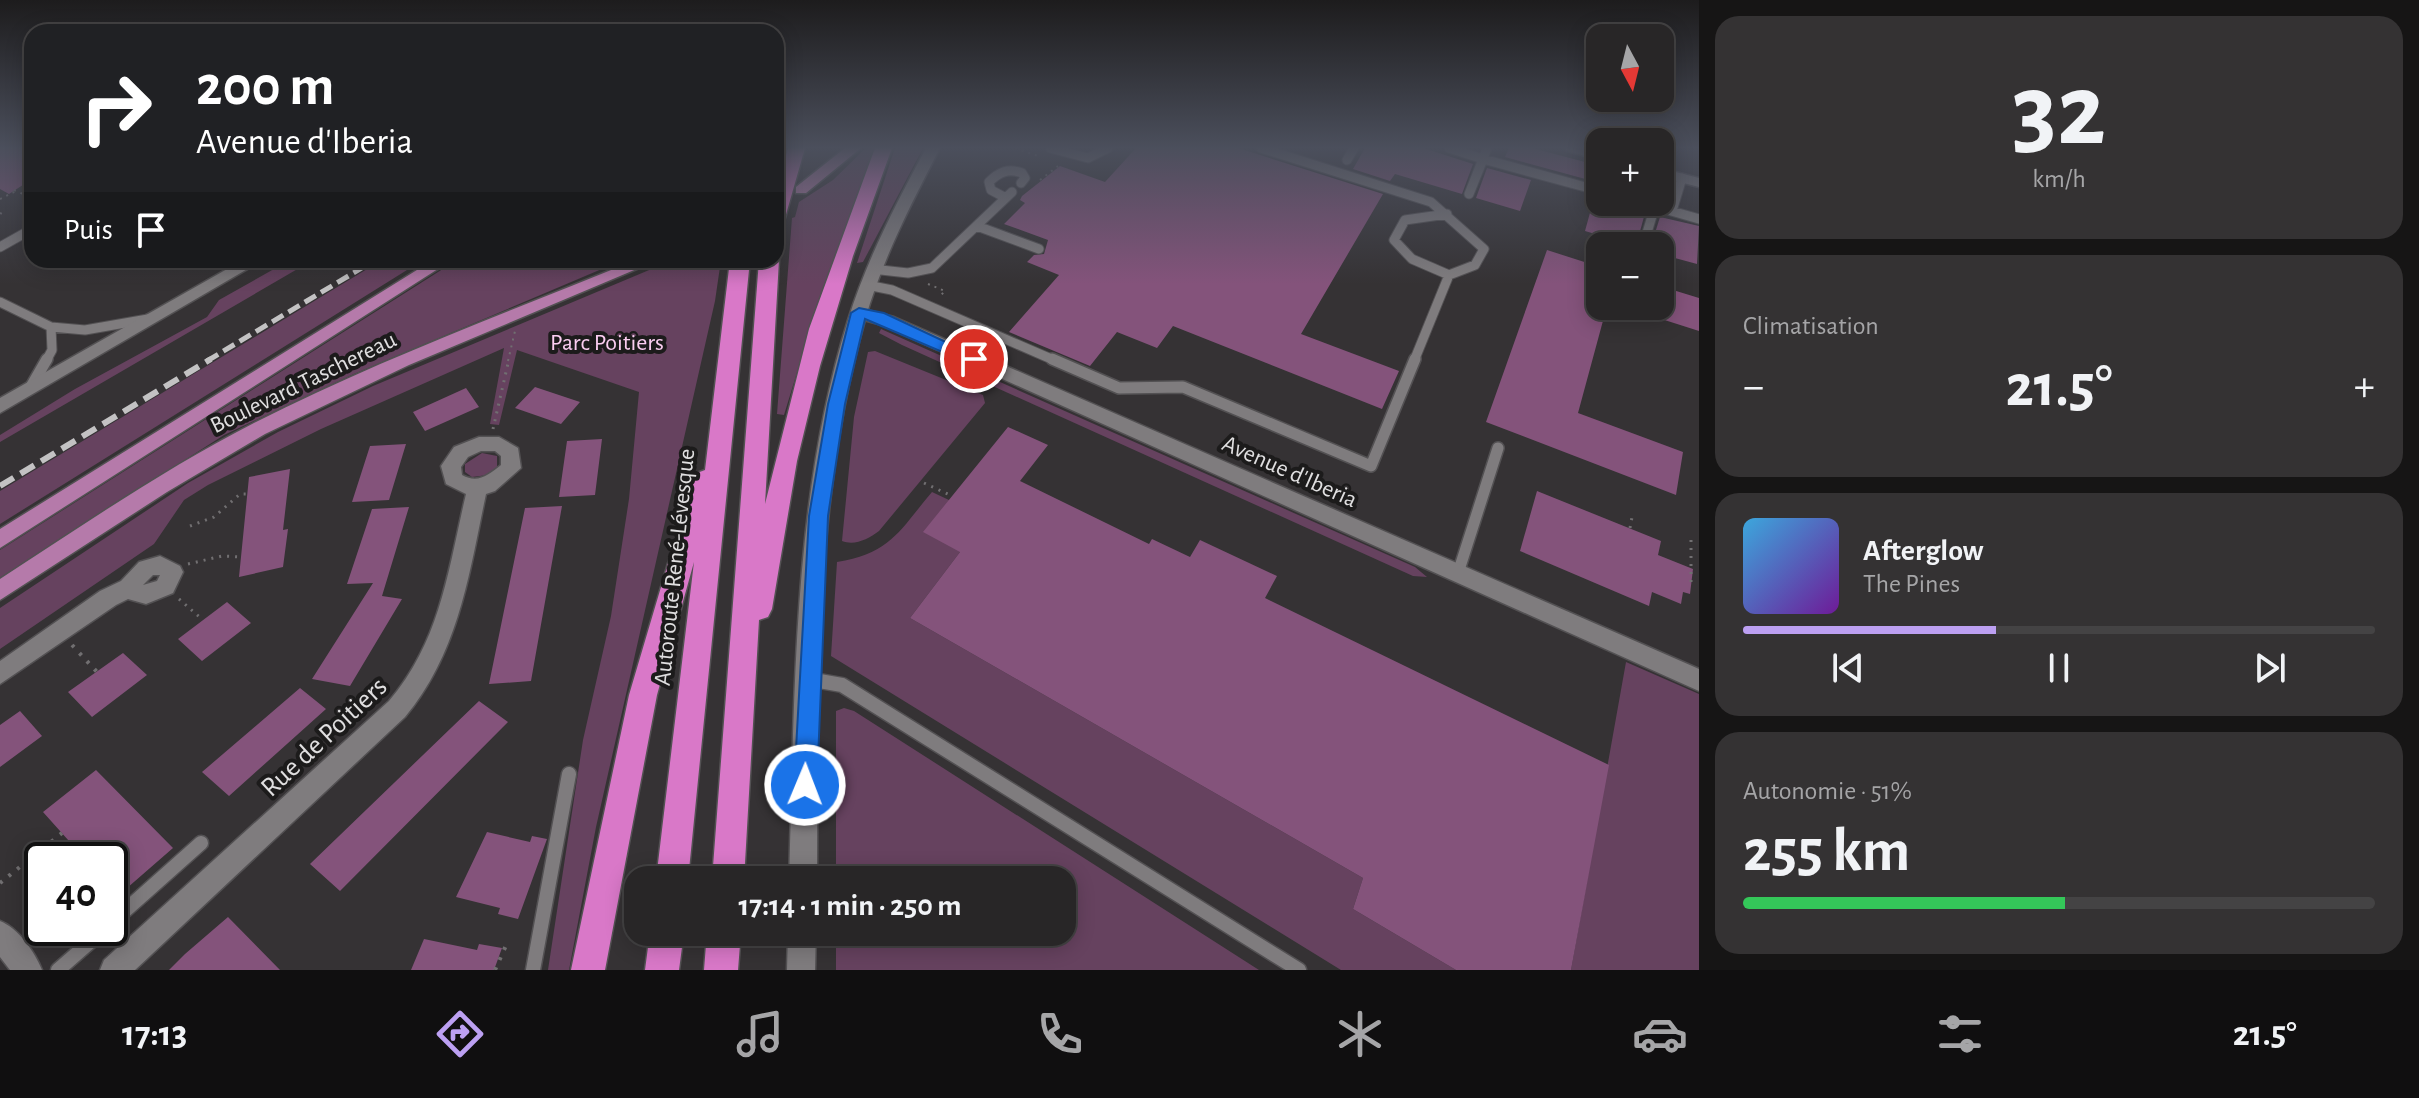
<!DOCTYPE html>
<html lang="fr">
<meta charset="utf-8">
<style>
:root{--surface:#282627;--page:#343233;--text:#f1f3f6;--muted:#a5a5a7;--line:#444344;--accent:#bca0f2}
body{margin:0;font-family:"Alegreya Sans",sans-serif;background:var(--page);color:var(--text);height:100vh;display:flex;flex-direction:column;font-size:30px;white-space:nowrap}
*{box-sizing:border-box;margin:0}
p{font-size:26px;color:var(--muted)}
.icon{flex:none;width:44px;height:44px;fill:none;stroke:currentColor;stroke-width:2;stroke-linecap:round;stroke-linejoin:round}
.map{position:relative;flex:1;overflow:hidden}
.sheet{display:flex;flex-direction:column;gap:16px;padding:16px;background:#161515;width:720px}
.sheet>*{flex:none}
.top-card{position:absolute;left:24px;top:24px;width:760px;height:244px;border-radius:24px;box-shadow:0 4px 20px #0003,0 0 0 2px var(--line);background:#202124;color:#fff;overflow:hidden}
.needle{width:52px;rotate:173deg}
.fabs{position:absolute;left:1586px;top:24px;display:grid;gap:16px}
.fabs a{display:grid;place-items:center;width:88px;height:88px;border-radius:16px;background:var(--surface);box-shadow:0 4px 20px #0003,0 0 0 2px var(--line);font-size:40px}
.speed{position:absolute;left:24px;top:842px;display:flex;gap:16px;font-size:40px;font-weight:700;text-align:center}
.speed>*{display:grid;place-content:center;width:104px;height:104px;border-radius:50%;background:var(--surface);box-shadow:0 4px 20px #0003,0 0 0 2px var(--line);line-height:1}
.speed .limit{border:4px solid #111;border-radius:12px;background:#fff;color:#111}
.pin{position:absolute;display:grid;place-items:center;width:68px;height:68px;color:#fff;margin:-34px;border:4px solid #fff;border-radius:50%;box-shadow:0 2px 8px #0007}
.me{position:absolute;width:88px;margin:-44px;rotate:1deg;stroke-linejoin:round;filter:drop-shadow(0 0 6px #0008)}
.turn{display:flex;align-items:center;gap:28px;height:168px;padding:0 40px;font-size:36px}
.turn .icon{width:104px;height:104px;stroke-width:2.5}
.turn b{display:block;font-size:56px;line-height:68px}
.then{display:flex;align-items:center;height:76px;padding:0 40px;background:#0003;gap:16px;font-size:30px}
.big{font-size:60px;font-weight:600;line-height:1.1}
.sheet .tile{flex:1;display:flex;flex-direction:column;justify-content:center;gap:12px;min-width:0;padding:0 28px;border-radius:24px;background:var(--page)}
.sheet .dial{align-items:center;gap:0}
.dial b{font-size:104px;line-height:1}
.song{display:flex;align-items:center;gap:24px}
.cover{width:96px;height:96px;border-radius:12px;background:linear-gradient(135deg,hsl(200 70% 55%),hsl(280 70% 35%))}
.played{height:8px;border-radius:4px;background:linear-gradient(90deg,var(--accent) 40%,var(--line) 40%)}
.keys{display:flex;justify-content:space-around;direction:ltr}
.heat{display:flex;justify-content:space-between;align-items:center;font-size:44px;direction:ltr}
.charge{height:12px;border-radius:6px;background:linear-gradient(90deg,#34c759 51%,var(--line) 0)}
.trip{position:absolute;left:624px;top:866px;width:452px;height:80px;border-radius:24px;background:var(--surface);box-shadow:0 4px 20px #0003,0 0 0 2px var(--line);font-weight:600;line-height:80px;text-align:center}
.menu{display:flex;height:128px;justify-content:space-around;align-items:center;background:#100f10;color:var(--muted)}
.menu .icon{width:56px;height:56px}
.menu .selected{color:var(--accent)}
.menu b{font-size:36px;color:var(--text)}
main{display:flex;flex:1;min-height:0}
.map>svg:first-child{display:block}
</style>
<main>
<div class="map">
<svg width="1699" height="970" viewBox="0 0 1699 970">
<rect width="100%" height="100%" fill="#353234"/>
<path fill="#66425f" d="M 866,148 L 877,148 L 810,330 L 784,415 L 777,414 L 792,218 L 795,217 L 799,202 L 833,180 Z
M 895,148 L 923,148 L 863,262 L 857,263 Z
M 290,260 L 313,260 L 0,442 L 0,435 L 75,389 L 207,317 L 219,300 Z
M 382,260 L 423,260 L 0,524 L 0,491 Z
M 457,260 L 623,260 L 354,374 L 224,435 L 0,578 L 0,550 Z
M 673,260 L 721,260 L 715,301 L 596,827 L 569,970 L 548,970 L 583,740 L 611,616 L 629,499 L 639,392 L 517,350 L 499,425 L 490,424 L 504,348 L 321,429 L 208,485 L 184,500 L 154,544 L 0,649 L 0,608 L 188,483 L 278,432 L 373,386 Z
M 881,329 L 1415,567 L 1427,577 L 1413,576 L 902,345 L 879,333 Z
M 875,351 L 983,395 L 985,403 L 879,531 C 868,539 855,546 842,541 L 854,417 L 868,352 Z
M 482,453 L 497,456 L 497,468 L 488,475 L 472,477 L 465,472 L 465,464 Z
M 932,492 L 949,500 L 960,552 L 910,618 L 1363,878 L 1353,909 L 1456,970 L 1341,970 L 831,656 L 837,562 C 891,553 899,531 932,492 Z
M 1626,662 L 1699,694 L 1699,970 L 1571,970 Z
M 844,708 L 854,711 L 1259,970 L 836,970 L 836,932 L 1062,932 L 1062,880 L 836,880 L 836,711 Z"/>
<path fill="#84537b" d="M 0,148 L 32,148 L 32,179 L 9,194 L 0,189 Z
M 1136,148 L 1238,148 L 1383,194 L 1301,334 L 1399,371 L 1382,409 L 1173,326 L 1157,348 L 1117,332 L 1090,366 L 1009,332 L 1059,275 L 1027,262 L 1034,255 L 1044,254 L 1048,240 L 1004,224 L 1025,203 L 1020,200 L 1022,196 L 1060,166 L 1105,182 Z
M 1365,148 L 1423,148 L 1473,164 L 1462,194 L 1395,174 L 1390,181 L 1353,169 Z
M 1509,148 L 1532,148 L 1600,166 L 1600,183 L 1505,157 Z
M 1487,168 L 1531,180 L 1520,211 L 1476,198 Z
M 1594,198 L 1645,213 L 1636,246 L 1585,231 Z
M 1660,217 L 1699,226 L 1697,264 L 1660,254 L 1660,246 L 1651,246 Z
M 1547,250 L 1600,267 L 1600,306 L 1607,306 L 1578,413 L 1683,452 L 1676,495 L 1486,422 Z
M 1660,286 L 1699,298 L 1699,331 L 1630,309 L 1631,306 L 1660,306 Z
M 535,387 L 580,402 L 561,424 L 515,408 Z
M 466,388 L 479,407 L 425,431 L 413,412 Z
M 1008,427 L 1048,445 L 1020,481 L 1149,544 L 1152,539 L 1190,557 L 1200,540 L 1277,576 L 1265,598 L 1609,765 L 1571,970 L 1456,970 L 1353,909 L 1363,878 L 910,618 L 960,552 L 923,532 Z
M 602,439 L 595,495 L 559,497 L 567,441 Z
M 406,444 L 389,500 L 352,502 L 370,446 Z
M 290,469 L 283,530 L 288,529 L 283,567 L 239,577 L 249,477 Z
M 1537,491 L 1661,541 L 1658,555 L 1693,569 L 1690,594 L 1683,592 L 1681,604 L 1652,592 L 1649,606 L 1520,551 Z
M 562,506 L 531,681 L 489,684 L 525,508 Z
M 409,507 L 382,596 L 402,599 L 350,686 L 312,679 L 373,583 L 347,584 L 372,509 Z
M 227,602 L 251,623 L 202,661 L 178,639 Z
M 123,653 L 147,675 L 92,717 L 68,692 Z
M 300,688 L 326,709 L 229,796 L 202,772 Z
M 479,701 L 508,722 L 340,891 L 310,864 Z
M 20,711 L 42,736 L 0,767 L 0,725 Z
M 96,770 L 173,848 L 119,895 L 110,886 L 110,860 L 86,860 L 43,812 Z
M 487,832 L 530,842 L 532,836 L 547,839 L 518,919 L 498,914 L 500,908 L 456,897 Z
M 228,917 L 280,970 L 169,970 L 185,954 Z
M 424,939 L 477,950 L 479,944 L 502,948 L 494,970 L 411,970 Z"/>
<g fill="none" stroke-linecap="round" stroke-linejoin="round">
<g stroke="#535153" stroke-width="11">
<path id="service-far2" d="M 1050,148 L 1088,158 L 1108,148
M 1261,148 L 1431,202 L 1484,249 L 1475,265 L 1449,275 L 1414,361
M 1449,148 L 1483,159 L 1469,194
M 1487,148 L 1483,159 L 1600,191
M 1347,160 L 1354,148
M 1006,198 L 991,190 L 989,182 C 999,172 1008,168 1022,173 L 1025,178 L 1021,183
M 1640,202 L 1699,219
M 1672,211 L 1682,178
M 1447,214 L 1405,220 L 1394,240 L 1412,259 L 1449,275
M 977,226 L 1039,249
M 1643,246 L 1655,206
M 0,247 L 32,229
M 872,269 L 908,273 L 932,268 L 1012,192
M 867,285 L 892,290 L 1056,361
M 0,302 L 51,327
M 46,361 L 52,350 L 51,327 L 85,330 L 148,319"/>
</g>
<g stroke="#535153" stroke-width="14">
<path id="service-far1" d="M 1052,359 L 1119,388 L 1183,387 L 1371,466 L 1415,359
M 32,385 L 47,359
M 1458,573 L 1498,448"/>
</g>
<g stroke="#535153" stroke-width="17">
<path id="service" d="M 808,679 L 842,685 L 1299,970
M 110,924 L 201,843
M 58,970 L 106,928
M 533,970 L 569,774"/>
</g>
<g stroke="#535153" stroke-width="3">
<path id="minor" d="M 1565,148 L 1600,152 L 1600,160 L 1567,151 Z
M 1660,168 L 1699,178 L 1699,187 L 1660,177 Z
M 243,260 L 263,260 L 0,413 L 0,398 Z
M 859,308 L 894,317 L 1699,669 L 1699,691 L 882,325 L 853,317 L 851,313 Z
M 479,437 L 499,437 L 518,448 L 521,468 L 495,491 L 486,494 C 469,574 459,652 405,717 L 135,970 L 100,970 L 104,960 L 389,701 C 441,640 448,570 466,494 L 446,484 L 441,466 L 454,447 ZM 481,451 L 495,451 L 501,456 L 501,465 C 488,475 478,484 462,475 L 461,467 L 468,457 Z
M 160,556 L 180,566 L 183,572 L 173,593 L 146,604 L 128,599 L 116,605 L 0,684 L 0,661 L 100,591 L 121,581 L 139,562 ZM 153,575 L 160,575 L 157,581 L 143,585 Z
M 0,921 C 18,928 35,952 42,970 L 10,970 L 0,957 Z"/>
</g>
<g stroke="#535153" stroke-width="3">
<path id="tertiary" d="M 926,148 L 940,148 C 911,204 882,260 865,320 C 813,501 818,694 817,880 L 789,880 C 795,694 792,499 848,320 C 867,259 896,204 926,148 Z
M 788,932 L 816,932 L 815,970 L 787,970 Z"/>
</g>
<g stroke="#535153" stroke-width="3">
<path id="primary" d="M 845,148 L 861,148 L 806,193 L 796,193 L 796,187 Z
M 433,260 L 452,260 L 0,548 L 0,529 Z
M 636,260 L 658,260 L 409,365 L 265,434 L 167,492 L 0,600 L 0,579 C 83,525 166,468 254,423 C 378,360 508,312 636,260 Z"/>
</g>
<g stroke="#535153" stroke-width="3">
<path id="motorway" d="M 788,148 L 805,148 L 785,218 L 776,223 L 776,189 Z
M 875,148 L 892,148 L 853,256 L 820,366 L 797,461 L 772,609 L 768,617 L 759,620 L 744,880 L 712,880 L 759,260 L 776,260 L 776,256 L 779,260 L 765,504 L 809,329 Z
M 730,260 L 750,260 L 688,880 L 656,880 L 694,562 L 657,695 L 605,970 L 571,970 L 629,695 L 693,479 L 697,473 L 705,470 Z
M 650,932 L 684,932 L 679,970 L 645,970 Z
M 707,932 L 741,932 L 738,970 L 704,970 Z"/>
</g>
<path stroke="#716f71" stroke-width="2" stroke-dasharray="2 5" stroke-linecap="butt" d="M 1015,148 L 1038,156
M 1040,180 L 1058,166
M 14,190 L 32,198
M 0,199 L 16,191
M 0,213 L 4,215
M 928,284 L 945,291 L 941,295
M 508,361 L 515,331"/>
<path stroke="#716f71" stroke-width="3" stroke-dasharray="2 6" stroke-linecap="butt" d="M 493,429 L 509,359
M 924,483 L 952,496
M 190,526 L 214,517 L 240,494 L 247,494
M 1630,528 L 1632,517
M 1691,540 L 1691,583
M 188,564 L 222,556 L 242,557
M 179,599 L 203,620"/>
<path stroke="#716f71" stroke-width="4" stroke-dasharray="3 8" stroke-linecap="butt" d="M 72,645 L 97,672
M 0,883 L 62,833
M 30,932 L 42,921
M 495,970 L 508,941"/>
<use href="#service-far2" stroke="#7f7c7e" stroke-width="9"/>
<use href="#service-far1" stroke="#7f7c7e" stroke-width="11"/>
<use href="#service" stroke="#7f7c7e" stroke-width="14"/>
<use href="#minor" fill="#7f7c7e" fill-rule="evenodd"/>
<use href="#tertiary" fill="#7f7c7e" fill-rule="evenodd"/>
<use href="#primary" fill="#b57aaa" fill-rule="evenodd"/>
<use href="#motorway" fill="#d978c8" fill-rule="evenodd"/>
<path stroke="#c3c2c3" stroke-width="5" stroke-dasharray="13 6" stroke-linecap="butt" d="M 207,361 L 375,260"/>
<path stroke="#c3c2c3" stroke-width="6" stroke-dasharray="16 8" stroke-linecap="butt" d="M 0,486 L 211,359"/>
</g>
<linearGradient id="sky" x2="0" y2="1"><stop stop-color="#1d1c1d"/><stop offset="0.52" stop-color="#4b4f5c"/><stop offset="1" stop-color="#4b4f5c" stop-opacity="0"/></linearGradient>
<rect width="1699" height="284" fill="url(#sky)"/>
<path fill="#1a73e8" stroke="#114b97" stroke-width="2" d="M 859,308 L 884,313 L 982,359 L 974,364 L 968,363 L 865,319 L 845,404 L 828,516 L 817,785 L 814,793 L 805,796 L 797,793 L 794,785 L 809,516 L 828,404 L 851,313 Z"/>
<g text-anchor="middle" stroke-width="8" stroke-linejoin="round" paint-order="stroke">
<g font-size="24" fill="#fbcdf1" stroke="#1c1b1b">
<text x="607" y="350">Parc Poitiers</text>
</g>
<g font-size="24" fill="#e0dfe0" stroke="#1c1b1b">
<text transform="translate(303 382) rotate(-26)" y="8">Boulevard Taschereau</text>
<text transform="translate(1290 471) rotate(24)" y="8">Avenue d'Iberia</text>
<text transform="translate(674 567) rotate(-84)" y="8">Autoroute René-Lévesque</text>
</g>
<g font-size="28" fill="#e0dfe0" stroke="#1c1b1b">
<text transform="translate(323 736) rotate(-43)" y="10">Rue de Poitiers</text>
</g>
</g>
</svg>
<div class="fabs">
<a><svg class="needle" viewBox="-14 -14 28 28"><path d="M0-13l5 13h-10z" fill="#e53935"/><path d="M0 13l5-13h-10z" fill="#a5a5a7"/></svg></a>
<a>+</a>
<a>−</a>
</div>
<div class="speed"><div class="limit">40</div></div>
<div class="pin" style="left:974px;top:359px;background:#d93025"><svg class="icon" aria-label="arrive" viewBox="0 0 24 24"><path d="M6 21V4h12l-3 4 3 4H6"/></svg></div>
<svg class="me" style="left:805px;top:785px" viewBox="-20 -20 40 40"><circle r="17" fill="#1a73e8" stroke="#fff" stroke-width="3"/><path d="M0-11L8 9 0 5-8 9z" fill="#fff"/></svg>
<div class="trip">17:14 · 1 min · 250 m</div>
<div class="top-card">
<div class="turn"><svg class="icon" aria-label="right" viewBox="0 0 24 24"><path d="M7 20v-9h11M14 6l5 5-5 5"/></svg><div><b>200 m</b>Avenue d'Iberia</div></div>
<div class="then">Puis<svg class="icon" aria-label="arrive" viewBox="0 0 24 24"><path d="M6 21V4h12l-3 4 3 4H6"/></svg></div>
</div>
</div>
<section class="sheet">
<div class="tile dial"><b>32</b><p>km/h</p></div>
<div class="tile"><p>Climatisation</p>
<div class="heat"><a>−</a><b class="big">21.5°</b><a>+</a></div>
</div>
<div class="tile">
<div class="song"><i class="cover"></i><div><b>Afterglow</b><p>The Pines</p></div></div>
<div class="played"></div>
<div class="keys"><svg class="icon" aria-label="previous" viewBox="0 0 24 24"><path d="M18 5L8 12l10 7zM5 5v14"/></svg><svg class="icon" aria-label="pause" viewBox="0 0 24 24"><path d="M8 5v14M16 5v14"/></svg><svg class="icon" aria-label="next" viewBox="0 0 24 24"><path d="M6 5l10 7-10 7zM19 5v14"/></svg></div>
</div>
<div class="tile"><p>Autonomie · 51%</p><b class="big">255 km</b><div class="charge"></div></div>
</section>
</main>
<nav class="menu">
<b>17:13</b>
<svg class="icon selected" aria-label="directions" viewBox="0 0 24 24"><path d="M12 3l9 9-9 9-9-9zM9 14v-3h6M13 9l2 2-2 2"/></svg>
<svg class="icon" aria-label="music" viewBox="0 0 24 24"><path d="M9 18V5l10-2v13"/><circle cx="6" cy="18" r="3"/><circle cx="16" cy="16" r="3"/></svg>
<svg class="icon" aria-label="phone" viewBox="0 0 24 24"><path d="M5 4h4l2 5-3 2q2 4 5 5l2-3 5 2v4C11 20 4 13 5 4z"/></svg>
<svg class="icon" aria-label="climate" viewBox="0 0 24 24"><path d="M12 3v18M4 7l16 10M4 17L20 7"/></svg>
<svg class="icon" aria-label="car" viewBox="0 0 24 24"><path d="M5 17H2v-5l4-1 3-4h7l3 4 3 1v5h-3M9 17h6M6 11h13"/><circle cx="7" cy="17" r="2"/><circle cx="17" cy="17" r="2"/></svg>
<svg class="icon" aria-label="filters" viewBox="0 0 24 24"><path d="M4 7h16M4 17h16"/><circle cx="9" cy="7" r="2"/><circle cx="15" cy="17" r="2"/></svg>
<b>21.5°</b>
</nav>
